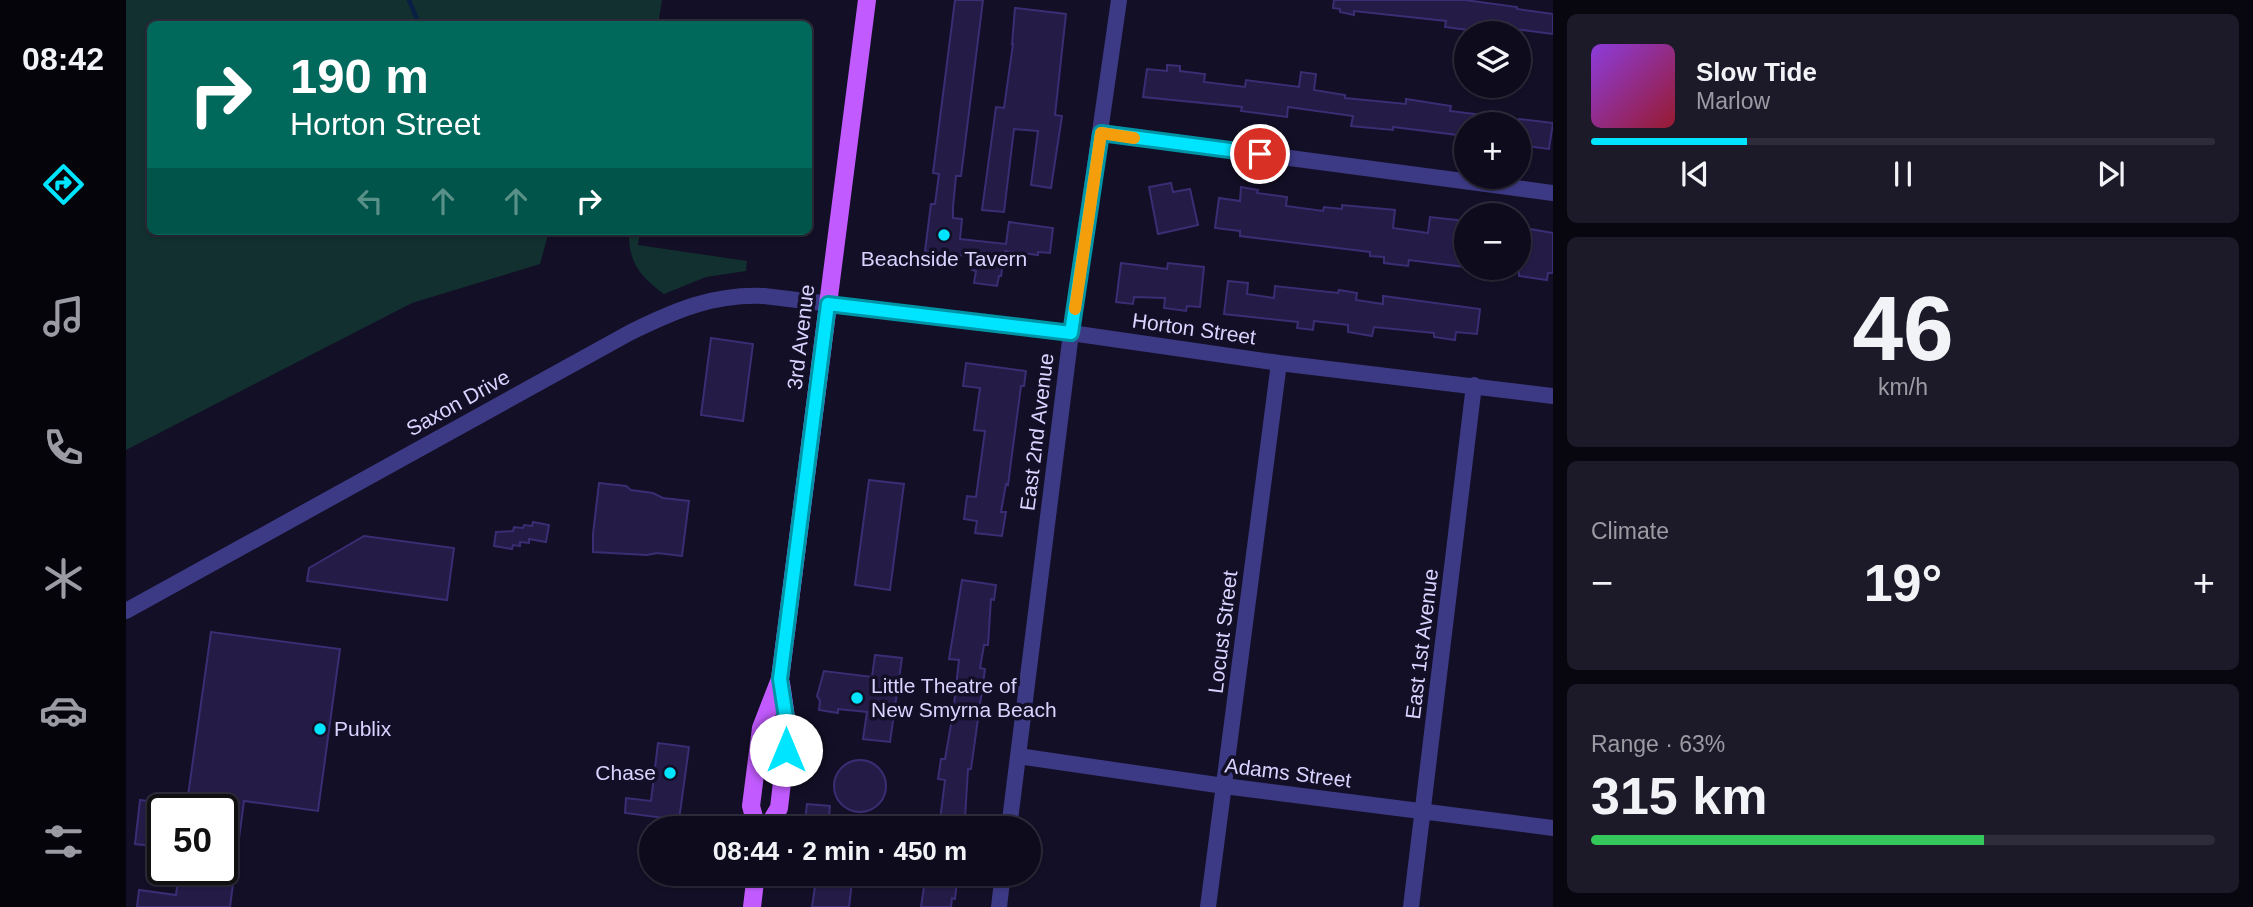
<!DOCTYPE html>
<meta charset="utf-8">
<style>
:root{--surface:#0e0b1c;--page:#1c1929;--text:#f1f3f6;--muted:#9b9ba3;--line:#2e2b3b;--accent:#00e5ff}
body{margin:0;font-family:Helvetica,sans-serif;background:var(--page);color:var(--text);height:100vh;display:flex;flex-direction:column;font-size:26px;white-space:nowrap}
*{box-sizing:border-box;margin:0}
p{font-size:23px;color:var(--muted)}
.icon{flex:none;width:38px;height:38px;fill:none;stroke:currentColor;stroke-width:2;stroke-linecap:round;stroke-linejoin:round}
.map{position:relative;flex:1;overflow:hidden}
.panel{display:flex;flex-direction:column;gap:14px;padding:14px;background:#08060f;width:700px}
.panel>*{flex:none}
.hud{position:absolute;left:21px;top:21px;width:665px;height:214px;border-radius:10px;box-shadow:0 2px 5px #0004,0 0 0 2px var(--line);background:#00695c;color:#fff;overflow:hidden}
.buttons{position:absolute;left:1328px;top:21px;display:grid;gap:14px}
.buttons a{display:grid;place-items:center;width:77px;height:77px;border-radius:50%;background:var(--surface);box-shadow:0 2px 5px #0004,0 0 0 2px var(--line);font-size:35px}
.speed{position:absolute;left:21px;top:794px;display:flex;gap:14px;font-size:35px;font-weight:700;text-align:center}
.speed>*{display:grid;place-content:center;width:91px;height:91px;border-radius:50%;background:var(--surface);box-shadow:0 2px 5px #0004,0 0 0 2px var(--line);line-height:1}
.speed .limit{border:4px solid #111;border-radius:10px;background:#fff;color:#111}
.pin{position:absolute;display:grid;place-items:center;width:60px;height:60px;color:#fff;margin:-30px;border:4px solid #fff;border-radius:50%;box-shadow:0 2px 7px #0007}
.me{position:absolute;width:77px;margin:-38px;rotate:0deg;stroke-linejoin:round;filter:drop-shadow(0 0 5px #0008)}
.turn{display:flex;align-items:center;gap:24px;height:147px;padding:0 28px;font-size:32px}
.turn .icon{width:91px;height:91px;stroke-width:2.5}
.turn b{display:block;font-size:49px;line-height:60px}
.lanes{display:flex;align-items:center;height:66px;padding:0 28px;background:#0003;justify-content:center;gap:35px;direction:ltr}
.lanes .off{opacity:.35}
.big{font-size:52px;font-weight:800;line-height:1.1}
.panel .widget{flex:1;display:flex;flex-direction:column;justify-content:center;gap:10px;min-width:0;padding:0 24px;border-radius:10px;background:var(--page)}
.panel .dial{align-items:center;gap:0}
.dial b{font-size:91px;line-height:1}
.song{display:flex;align-items:center;gap:21px}
.cover{width:84px;height:84px;border-radius:10px;background:linear-gradient(135deg,hsl(270 70% 55%),hsl(350 70% 35%))}
.played{height:7px;border-radius:4px;background:linear-gradient(90deg,var(--accent) 25%,var(--line) 25%)}
.keys{display:flex;justify-content:space-around;direction:ltr}
.heat{display:flex;justify-content:space-between;align-items:center;font-size:38px;direction:ltr}
.charge{height:10px;border-radius:5px;background:linear-gradient(90deg,#34c759 63%,var(--line) 0)}
.trip{position:absolute;left:513px;top:816px;width:402px;height:70px;border-radius:35px;background:var(--surface);box-shadow:0 2px 5px #0004,0 0 0 2px var(--line);font-weight:800;line-height:70px;text-align:center}
main{display:flex;flex:1;min-height:0}
.menu{display:flex;flex-direction:column;width:126px;justify-content:space-around;align-items:center;background:#06040b;color:var(--muted)}
.menu .icon{width:49px;height:49px}
.menu .current{color:var(--accent)}
.menu b{font-size:32px;color:var(--text)}
.map>svg:first-child{display:block}
</style>
<main>
<nav class="menu">
<b>08:42</b>
<svg class="icon current" aria-label="directions" viewBox="0 0 24 24"><path d="M12 3l9 9-9 9-9-9zM9 14v-3h6M13 9l2 2-2 2"/></svg>
<svg class="icon" aria-label="music" viewBox="0 0 24 24"><path d="M9 18V5l10-2v13"/><circle cx="6" cy="18" r="3"/><circle cx="16" cy="16" r="3"/></svg>
<svg class="icon" aria-label="phone" viewBox="0 0 24 24"><path d="M5 4h4l2 5-3 2q2 4 5 5l2-3 5 2v4C11 20 4 13 5 4z"/></svg>
<svg class="icon" aria-label="climate" viewBox="0 0 24 24"><path d="M12 3v18M4 7l16 10M4 17L20 7"/></svg>
<svg class="icon" aria-label="car" viewBox="0 0 24 24"><path d="M5 17H2v-5l4-1 3-4h7l3 4 3 1v5h-3M9 17h6M6 11h13"/><circle cx="7" cy="17" r="2"/><circle cx="17" cy="17" r="2"/></svg>
<svg class="icon" aria-label="filters" viewBox="0 0 24 24"><path d="M4 7h16M4 17h16"/><circle cx="9" cy="7" r="2"/><circle cx="15" cy="17" r="2"/></svg>
</nav>
<div class="map">
<svg width="1427" height="907" viewBox="0 0 1427 907">
<rect width="100%" height="100%" fill="#130f26"/>
<path fill="#12302f" d="M 0,0 L 536,0 L 532,24 L 24,24 L 24,231 L 423,231 L 414,264 L 286,303 L 0,450 Z
M 509,231 L 514,231 L 512,245 L 621,261 L 620,271 L 580,277 L 538,294 C 517,279 503,264 503,236 Z"/>
<g fill="none" stroke-linecap="round" stroke-linejoin="round">
<path stroke="#0a1f44" stroke-width="4.5" d="M 283,0 L 293,24"/>
</g>
<path fill="#241b47" stroke="#3b2d73" stroke-width="2" d="M 829,0 L 857,0 L 835,176 L 830,176 L 827,207 L 827,218 L 836,219 L 834,239 L 880,244 L 883,222 L 927,228 L 924,253 L 912,252 L 912,255 L 879,251 L 875,276 L 873,276 L 871,286 L 848,283 L 850,271 L 846,270 L 848,257 L 799,251 L 805,204 L 809,204 L 813,174 L 807,173 Z
M 1208,0 L 1339,0 L 1391,7 L 1391,9 L 1427,14 L 1427,34 L 1389,29 L 1381,30 L 1380,33 L 1342,33 L 1342,30 L 1319,27 L 1320,21 L 1228,11 L 1228,15 L 1214,12 L 1214,9 L 1207,8 Z
M 889,8 L 940,14 L 929,115 L 936,116 L 925,188 L 905,185 L 912,131 L 888,129 L 878,212 L 856,210 L 870,107 L 878,108 L 887,44 L 886,44 Z
M 1041,65 L 1054,66 L 1054,71 L 1079,74 L 1078,82 L 1119,87 L 1120,80 L 1173,87 L 1175,72 L 1190,74 L 1188,90 L 1219,95 L 1219,98 L 1280,104 L 1280,99 L 1325,106 L 1324,111 L 1364,116 L 1364,124 L 1340,124 L 1340,136 L 1267,127 L 1267,130 L 1225,126 L 1227,116 L 1162,107 L 1161,117 L 1115,111 L 1116,107 L 1017,97 L 1021,69 L 1041,71 Z
M 1393,119 L 1427,123 L 1423,149 L 1393,145 Z
M 1045,183 L 1047,192 L 1064,189 L 1072,225 L 1032,234 L 1023,187 Z
M 1115,187 L 1132,190 L 1131,193 L 1161,197 L 1160,206 L 1197,211 L 1198,207 L 1216,209 L 1216,205 L 1269,210 L 1267,228 L 1302,233 L 1304,217 L 1340,221 L 1339,267 L 1283,260 L 1282,266 L 1258,263 L 1258,257 L 1244,256 L 1244,252 L 1114,236 L 1114,231 L 1089,228 L 1093,198 L 1114,201 Z
M 1393,227 L 1427,233 L 1427,273 L 1422,273 L 1421,280 L 1393,276 Z
M 995,263 L 1041,269 L 1042,263 L 1078,267 L 1074,307 L 1061,306 L 1060,311 L 1038,308 L 1039,298 L 1008,297 L 1007,304 L 990,302 Z
M 1102,281 L 1122,283 L 1121,294 L 1148,298 L 1149,286 L 1212,293 L 1213,290 L 1231,293 L 1230,300 L 1257,304 L 1257,296 L 1354,309 L 1351,334 L 1330,332 L 1329,340 L 1308,337 L 1308,333 L 1248,327 L 1246,336 L 1222,332 L 1222,325 L 1188,321 L 1187,330 L 1171,328 L 1172,322 L 1098,314 Z
M 585,338 L 627,344 L 617,421 L 575,415 Z
M 840,363 L 900,371 L 898,386 L 895,386 L 882,485 L 880,484 L 875,512 L 880,512 L 876,536 L 849,533 L 851,521 L 838,519 L 841,496 L 850,497 L 859,431 L 848,430 L 854,388 L 837,386 Z
M 743,480 L 778,484 L 764,590 L 729,585 Z
M 473,483 L 500,486 L 505,490 L 527,493 L 537,498 L 563,501 L 556,556 L 531,553 L 521,555 L 467,552 L 467,534 Z
M 407,522 L 423,525 L 420,542 L 403,539 L 403,543 L 394,542 L 394,546 L 387,545 L 386,549 L 368,546 L 370,532 L 387,531 L 388,527 L 397,528 L 398,525 L 406,526 Z
M 238,536 L 328,548 L 321,600 L 181,581 L 183,568 Z
M 836,580 L 870,585 L 868,600 L 865,599 L 862,645 L 858,645 L 854,668 L 859,669 L 845,769 L 842,769 L 839,818 L 836,818 L 835,828 L 813,828 L 819,780 L 812,779 L 815,759 L 819,759 L 827,713 L 833,660 L 823,659 Z
M 85,632 L 214,649 L 192,811 L 118,801 L 104,907 L 11,907 L 13,890 L 50,895 L 53,870 L 96,870 L 96,810 L 60,810 Z
M 749,655 L 776,658 L 764,742 L 737,739 L 741,712 L 712,709 L 712,713 L 693,710 L 694,701 L 691,696 L 698,671 L 746,677 Z
M 532,743 L 563,747 L 553,820 L 499,813 L 500,798 L 525,801 Z
M708 786a26 26 0 1 1 52 0a26 26 0 1 1-52 0Z
M 14,800 L 37,803 L 37,847 L 9,844 Z
M 681,804 L 704,806 L 702,828 L 678,828 Z
M 691,873 L 727,873 L 723,907 L 686,907 Z
M 800,873 L 832,873 L 829,899 L 826,898 L 825,907 L 795,907 Z"/>
<g fill="none" stroke-linecap="round" stroke-linejoin="round">
<path stroke="#3d3a85" stroke-width="16" d="M 975,133 L 1427,193
M 0,611 L 505,332 C 550,310 587,294 638,296 L 945,333 L 1153,363 L 1427,396
M 892,756 L 1098,786 L 1427,828
M 883,828 L 945,333 L 993,0
M 873,907 L 877,873
M 1082,907 L 1153,363
M 1285,907 L 1348,385"/>
<path stroke="#c25bff" stroke-width="18" d="M 631,828 L 625,806 L 635,728 L 654,679 L 741,0
M 641,828 L 653,808 L 662,731 L 655,683
M 626,907 L 630,873"/>
</g>
<g fill="none" stroke-linecap="round" stroke-linejoin="round">
<g stroke="#0095a6" stroke-width="18">
<path id="route" d="M 660,750 L 662,731 L 654,679 L 702,304 L 945,333 L 975,133 L 1134,154"/>
</g>
<use href="#route" stroke="#00e5ff" stroke-width="12"/>
<path stroke="#f59e0b" stroke-width="12" d="M 949,309 L 975,133 L 1008,138"/>
</g>
<g fill="#00e5ff" stroke="#130f26" stroke-width="2.5">
<circle cx="818" cy="235" r="7"/>
<circle cx="731" cy="698" r="7"/>
<circle cx="194" cy="729" r="7"/>
<circle cx="544" cy="773" r="7"/>
</g>
<g text-anchor="middle" stroke-width="7" stroke-linejoin="round" paint-order="stroke">
<g font-size="21" fill="#d9d4ff" stroke="#130f26" text-anchor="start">
<text x="818" y="266" text-anchor="middle">Beachside Tavern</text>
<text x="745" y="693">Little Theatre of<tspan x="745" dy="24">New Smyrna Beach</tspan></text>
<text x="208" y="736">Publix</text>
<text x="530" y="780" text-anchor="end">Chase</text>
</g>
<g font-size="21" fill="#d9d4ff" stroke="#130f26">
<text transform="translate(1068 329) rotate(8)" y="7">Horton Street</text>
<text transform="translate(675 337) rotate(-83)" y="7">3rd Avenue</text>
<text transform="translate(332 403) rotate(-29)" y="7">Saxon Drive</text>
<text transform="translate(911 432) rotate(-83)" y="7">East 2nd Avenue</text>
<text transform="translate(1097 632) rotate(-83)" y="7">Locust Street</text>
<text transform="translate(1296 644) rotate(-83)" y="7">East 1st Avenue</text>
<text transform="translate(1162 773) rotate(7)" y="7">Adams Street</text>
</g>
</g>
</svg>
<div class="buttons">
<a><svg class="icon" aria-label="layers" viewBox="0 0 24 24"><path d="M12 4l9 5-9 5-9-5zM3 14l9 5 9-5"/></svg></a>
<a>+</a>
<a>−</a>
</div>
<div class="speed"><div class="limit">50</div></div>
<div class="pin" style="left:1134px;top:154px;background:#d93025"><svg class="icon" aria-label="arrive" viewBox="0 0 24 24"><path d="M6 21V4h12l-3 4 3 4H6"/></svg></div>
<svg class="me" style="left:660px;top:750px" viewBox="-20 -20 40 40"><circle r="19" fill="#fff"/><path d="M0-13L10 11 0 6-10 11z" fill="#00e5ff"/></svg>
<div class="trip">08:44 · 2 min · 450 m</div>
<div class="hud">
<div class="turn"><svg class="icon" aria-label="right" viewBox="0 0 24 24"><path d="M7 20v-9h11M14 6l5 5-5 5"/></svg><div><b>190 m</b>Horton Street</div></div>
<div class="lanes"><svg class="icon off" aria-label="left" viewBox="0 0 24 24"><path d="M17 20v-9H6M10 6l-5 5 5 5"/></svg><svg class="icon off" aria-label="ahead" viewBox="0 0 24 24"><path d="M12 20V5M6 11l6-6 6 6"/></svg><svg class="icon off" aria-label="ahead" viewBox="0 0 24 24"><path d="M12 20V5M6 11l6-6 6 6"/></svg><svg class="icon" aria-label="right" viewBox="0 0 24 24"><path d="M7 20v-9h11M14 6l5 5-5 5"/></svg></div>
</div>
</div>
<section class="panel">
<div class="widget">
<div class="song"><i class="cover"></i><div><b>Slow Tide</b><p>Marlow</p></div></div>
<div class="played"></div>
<div class="keys"><svg class="icon" aria-label="previous" viewBox="0 0 24 24"><path d="M18 5L8 12l10 7zM5 5v14"/></svg><svg class="icon" aria-label="pause" viewBox="0 0 24 24"><path d="M8 5v14M16 5v14"/></svg><svg class="icon" aria-label="next" viewBox="0 0 24 24"><path d="M6 5l10 7-10 7zM19 5v14"/></svg></div>
</div>
<div class="widget dial"><b>46</b><p>km/h</p></div>
<div class="widget"><p>Climate</p>
<div class="heat"><a>−</a><b class="big">19°</b><a>+</a></div>
</div>
<div class="widget"><p>Range · 63%</p><b class="big">315 km</b><div class="charge"></div></div>
</section>
</main>
